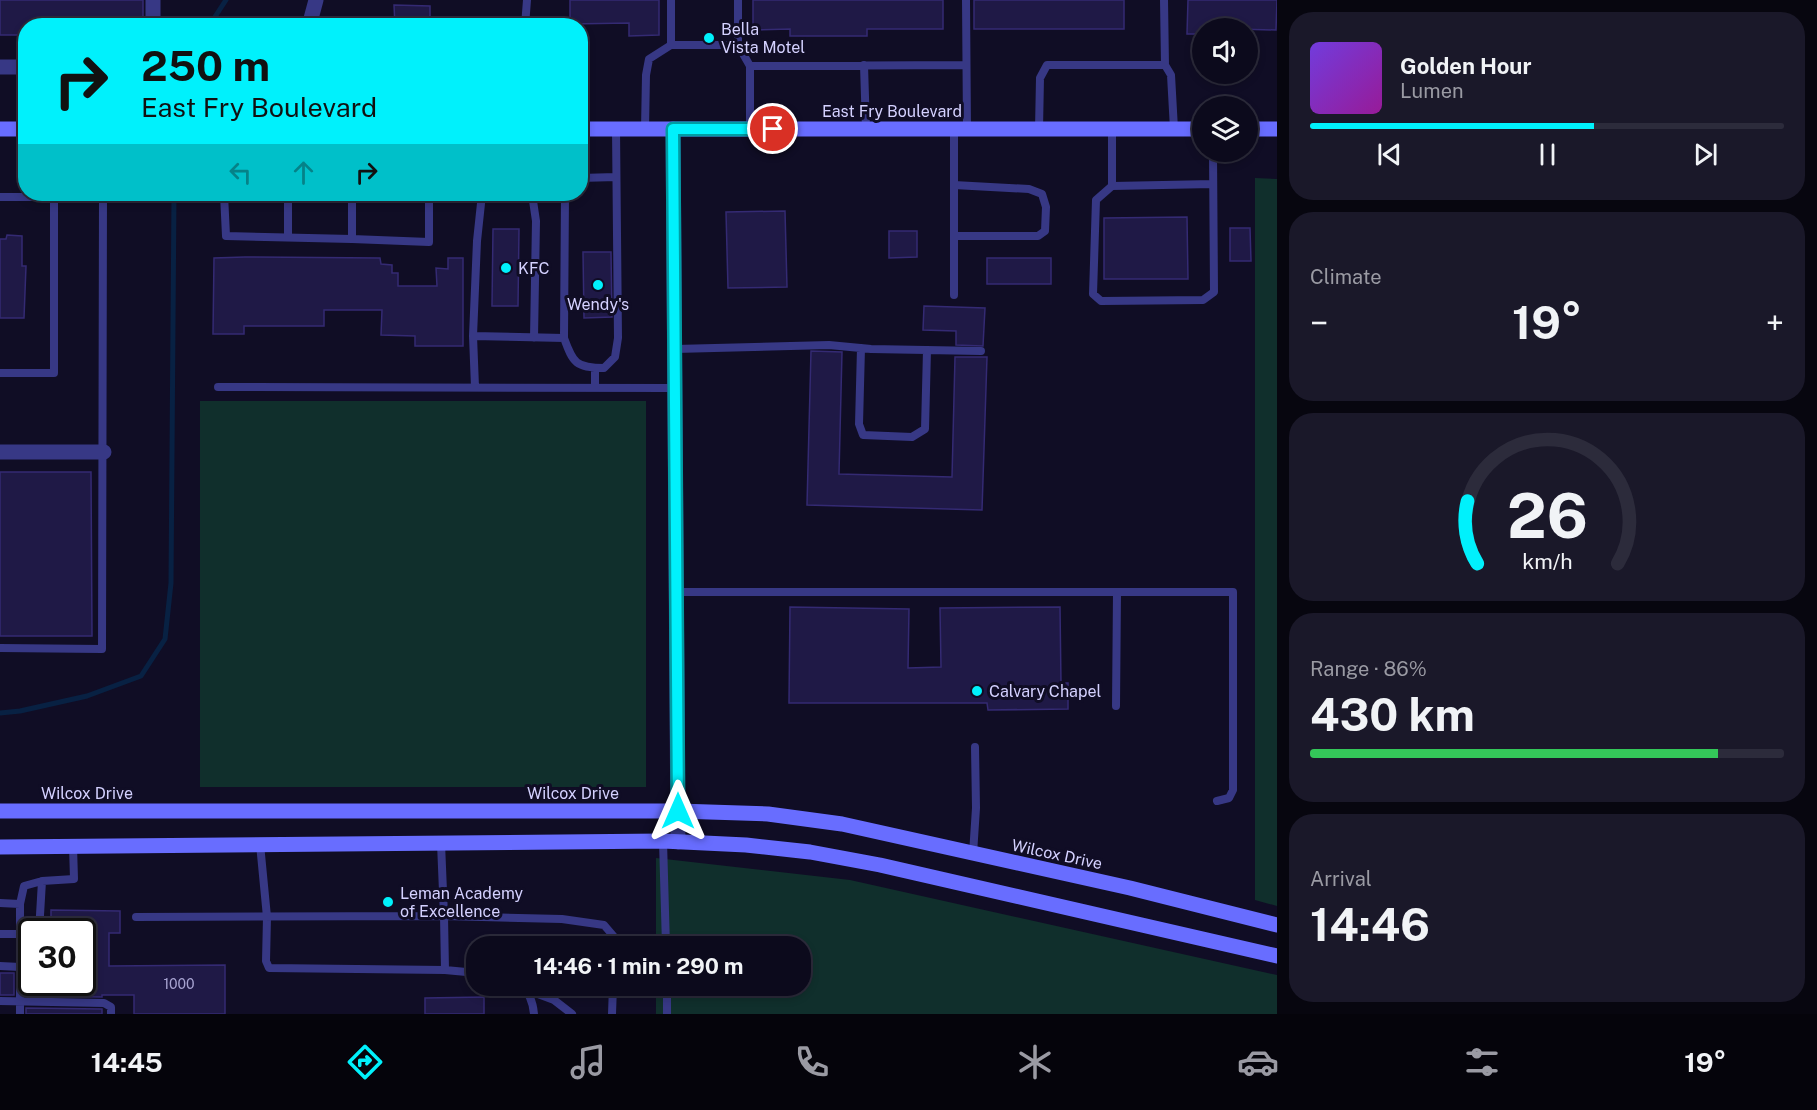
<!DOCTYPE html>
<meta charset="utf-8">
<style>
:root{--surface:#0c0a1c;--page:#1a1829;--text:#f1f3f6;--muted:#9a9aa3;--line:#2c2b3b;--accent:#00f1fc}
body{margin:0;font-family:"Public Sans",sans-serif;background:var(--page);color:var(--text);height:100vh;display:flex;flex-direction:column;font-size:22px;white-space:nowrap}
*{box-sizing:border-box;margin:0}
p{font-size:20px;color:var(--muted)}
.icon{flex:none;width:33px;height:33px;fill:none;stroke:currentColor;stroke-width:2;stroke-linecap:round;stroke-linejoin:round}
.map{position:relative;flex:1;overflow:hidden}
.sheet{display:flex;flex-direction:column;gap:12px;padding:12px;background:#07060f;width:540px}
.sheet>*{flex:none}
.banner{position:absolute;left:18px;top:18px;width:570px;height:183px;border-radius:24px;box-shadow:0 3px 9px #0003,0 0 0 2px var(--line);background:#00f1fc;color:#111;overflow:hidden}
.controls{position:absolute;left:1192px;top:18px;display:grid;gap:12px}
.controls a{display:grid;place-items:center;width:66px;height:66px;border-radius:50%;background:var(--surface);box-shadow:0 3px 9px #0003,0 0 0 2px var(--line);font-size:30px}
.speed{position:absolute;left:18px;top:918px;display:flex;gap:12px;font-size:30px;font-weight:700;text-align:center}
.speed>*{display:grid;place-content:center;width:78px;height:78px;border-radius:50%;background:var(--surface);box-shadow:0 3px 9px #0003,0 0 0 2px var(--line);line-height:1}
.speed .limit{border:3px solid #111;border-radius:9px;background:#fff;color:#111}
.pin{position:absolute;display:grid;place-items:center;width:51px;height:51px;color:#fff;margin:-26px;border:3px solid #fff;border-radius:50%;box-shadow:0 2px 6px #0007}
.me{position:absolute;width:66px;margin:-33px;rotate:0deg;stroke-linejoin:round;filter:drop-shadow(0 0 4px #0008)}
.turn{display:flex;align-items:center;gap:21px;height:126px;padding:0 24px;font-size:27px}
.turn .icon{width:78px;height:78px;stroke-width:2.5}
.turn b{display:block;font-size:42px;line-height:51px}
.lanes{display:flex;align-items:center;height:57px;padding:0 24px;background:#0003;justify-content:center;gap:30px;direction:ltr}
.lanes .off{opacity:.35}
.big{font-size:45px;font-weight:700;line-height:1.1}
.sheet .tile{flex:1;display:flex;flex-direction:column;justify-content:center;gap:9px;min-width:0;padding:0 21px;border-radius:24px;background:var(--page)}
.sheet .dial{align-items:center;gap:0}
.dial svg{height:156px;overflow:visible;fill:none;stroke:var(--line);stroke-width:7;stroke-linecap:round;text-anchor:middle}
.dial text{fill:var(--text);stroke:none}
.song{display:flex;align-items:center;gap:18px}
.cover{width:72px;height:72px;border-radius:9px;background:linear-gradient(135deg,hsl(260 70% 55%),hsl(300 70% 35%))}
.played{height:6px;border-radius:3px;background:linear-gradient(90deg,var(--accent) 60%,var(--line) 60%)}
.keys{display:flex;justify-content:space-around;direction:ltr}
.heat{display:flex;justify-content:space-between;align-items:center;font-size:33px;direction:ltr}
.charge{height:9px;border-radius:4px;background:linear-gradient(90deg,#34c759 86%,var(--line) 0)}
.trip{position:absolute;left:466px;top:936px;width:345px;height:60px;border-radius:24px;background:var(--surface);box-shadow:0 3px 9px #0003,0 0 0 2px var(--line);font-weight:700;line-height:60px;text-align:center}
.dock{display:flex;height:96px;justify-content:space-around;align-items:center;background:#05040b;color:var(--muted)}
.dock .icon{width:42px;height:42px}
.dock .active{color:var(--accent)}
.dock b{font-size:27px;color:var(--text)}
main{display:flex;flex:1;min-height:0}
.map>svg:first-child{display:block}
</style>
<main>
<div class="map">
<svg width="1277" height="1014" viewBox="0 0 1277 1014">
<rect width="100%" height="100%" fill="#100d25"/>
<path fill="#102f2c" d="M 1255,178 L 1277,179 L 1277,906 L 1255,900 Z
M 200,401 L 646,401 L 646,787 L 200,787 Z
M 656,858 L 850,880 L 1277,975 L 1277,1014 L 656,1014 L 656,986 L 801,986 L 801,946 L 656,946 Z"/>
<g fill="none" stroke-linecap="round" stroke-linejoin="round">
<path stroke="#082143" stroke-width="5" d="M 209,26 L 226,0
M 0,713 L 20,711 L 87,696 L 141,676 L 165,639 L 171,583 L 174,194"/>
</g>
<path fill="#1f1946" stroke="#342a73" stroke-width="1.5" d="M 0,0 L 143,0 L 143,26 L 26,26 L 26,35 L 0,35 Z
M 570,0 L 659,0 L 659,35 L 629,36 L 629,23 L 570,24 Z
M 753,0 L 943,0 L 943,29 L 867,29 L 867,36 L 790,36 L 790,29 L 753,30 Z
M 974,0 L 1124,0 L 1124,29 L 974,29 Z
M 1188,0 L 1277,0 L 1276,30 L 1203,28 L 1203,34 L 1187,34 Z
M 394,5 L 430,6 L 430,26 L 395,26 Z
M 785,211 L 787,287 L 728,288 L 726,212 Z
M 1187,217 L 1188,279 L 1104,279 L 1104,218 Z
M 1230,228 L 1250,228 L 1251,261 L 1230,261 Z
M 493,229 L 519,229 L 518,306 L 492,306 Z
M 889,231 L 917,231 L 917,257 L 889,258 Z
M 7,235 L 22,236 L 22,266 L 26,266 L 24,318 L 0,318 L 0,239 L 6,239 Z
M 583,252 L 611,252 L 612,317 L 584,318 Z
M 245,257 L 380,258 L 381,264 L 392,265 L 392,273 L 398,273 L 398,286 L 437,286 L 436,268 L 448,269 L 448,258 L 463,258 L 463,346 L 415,346 L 415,336 L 381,335 L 382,310 L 324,310 L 324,326 L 244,326 L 244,334 L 213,334 L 214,258 Z
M 987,258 L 1051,258 L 1051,284 L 987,284 Z
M 924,306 L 985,308 L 983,346 L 956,345 L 956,331 L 923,330 Z
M 811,351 L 842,352 L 839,474 L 952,477 L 955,357 L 987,357 L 982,510 L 807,505 Z
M 0,472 L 91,472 L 92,636 L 0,636 Z
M 790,607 L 909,609 L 908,668 L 941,667 L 940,608 L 1060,607 L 1061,683 L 1068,683 L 1068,709 L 988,710 L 987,703 L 789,703 Z
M 51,910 L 120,911 L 120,933 L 109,933 L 109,966 L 225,965 L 225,1014 L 134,1014 L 134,995 L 102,995 L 102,997 L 26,996 L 26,973 L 32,973 L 32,982 L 82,982 L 82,932 L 51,932 Z
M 0,973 L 14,973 L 14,995 L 0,995 Z
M 484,997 L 484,1014 L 425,1014 L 425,998 Z
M 26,1008 L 102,1009 L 102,1014 L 26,1014 Z"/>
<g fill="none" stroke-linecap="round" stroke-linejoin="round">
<path stroke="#373885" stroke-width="8" d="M 738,0 L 738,45 L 750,66 L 750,129
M 966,0 L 967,129
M 1164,0 L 1165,65
M 525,26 L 527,0
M 671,45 L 671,0
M 864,65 L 866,129
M 750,66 L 966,65
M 645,129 L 646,75 L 649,59 L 671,45 L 738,45
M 1039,129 L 1040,78 L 1047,65 L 1165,65 L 1171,75 L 1174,129
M 1112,129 L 1112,186 L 1096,200 L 1093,294 L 1101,301 L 1203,300 L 1214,292 L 1213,152
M 580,178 L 616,177
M 1112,186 L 1213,184
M 224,194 L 226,236 L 352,239 L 352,194
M 288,194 L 288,237
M 482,194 L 477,241 L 473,336 L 564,338
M 532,194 L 536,221 L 534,338
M 565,194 L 564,338 C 573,363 576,368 604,368 L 615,357 L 618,338 L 616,129
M 0,197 L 103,197
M 954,236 L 1038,236 L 1045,231 L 1046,207 L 1042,194 L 1029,189 L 954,185
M 352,239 L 429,242 L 429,194
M 954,295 L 954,129
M 473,336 L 475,387
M 861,348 L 859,424 L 863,435 L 912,437 L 925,429 L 927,350
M 675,349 L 829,345 L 871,349 L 981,351
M 0,373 L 54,373 L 54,197
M 218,387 L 675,388
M 595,388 L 595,368
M 677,592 L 1233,592 L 1233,790 L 1229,798 L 1217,801
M 0,648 L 102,649 L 103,194
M 1116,706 L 1117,592
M 663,841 L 666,946
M 441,843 L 444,916 L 562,919 L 604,925 L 616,939 L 616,946
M 260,844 L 267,917 L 266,961 L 269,968 L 445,970
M 973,854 L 976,808 L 975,747
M 0,903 L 20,904
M 136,917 L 444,916 L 445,970 L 477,973
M 39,932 L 42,881
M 0,934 L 20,934
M 0,966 L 20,967
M 521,986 C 529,992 533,1003 534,1014
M 667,986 L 667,1014
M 527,990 L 554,1000 L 572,1014
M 0,1001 L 104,1003 L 111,1007 L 111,1014
M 20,1014 L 20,904 L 24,886 L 42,881 L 74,879 L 73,846
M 612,1014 L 613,986"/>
<path stroke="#373885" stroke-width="15" d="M 153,26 L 153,0
M 309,26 L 316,0
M 0,67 L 26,67
M 673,129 L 678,842
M 0,452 L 104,452"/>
<path stroke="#686dff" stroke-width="15" d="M 0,129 L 26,129
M 580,129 L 1203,129
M 1248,129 L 1277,129
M 0,811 L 678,811 L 768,814 L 842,824 L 1130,888 L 1277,925
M 0,847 L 663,841 L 746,845 L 810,852 L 880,865 L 1277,956"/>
</g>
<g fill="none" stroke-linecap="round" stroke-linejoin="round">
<g stroke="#009da4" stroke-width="15">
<path id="route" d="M 678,811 L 673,129 L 773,129"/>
</g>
<use href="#route" stroke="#00f1fc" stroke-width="10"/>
</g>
<g fill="#00f1fc" stroke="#100d25" stroke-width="2">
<circle cx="709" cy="38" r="6"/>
<circle cx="506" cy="268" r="6"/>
<circle cx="598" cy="285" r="6"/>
<circle cx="977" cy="691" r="6"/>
<circle cx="388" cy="902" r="6"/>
</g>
<g text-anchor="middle" stroke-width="6" stroke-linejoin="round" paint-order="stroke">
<g font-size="14" fill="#a7a3d1">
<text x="179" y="989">1000</text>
</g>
<g font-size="16" fill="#d4d1ff" stroke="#100d25" text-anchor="start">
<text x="721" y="35">Bella<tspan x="721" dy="18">Vista Motel</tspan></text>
<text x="518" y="274">KFC</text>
<text x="598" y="310" text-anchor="middle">Wendy's</text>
<text x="989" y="697">Calvary Chapel</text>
<text x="400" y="899">Leman Academy<tspan x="400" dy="18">of Excellence</tspan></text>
</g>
<g font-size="16" fill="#d4d1ff" stroke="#100d25">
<text x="892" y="117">East Fry Boulevard</text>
<text x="87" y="799">Wilcox Drive</text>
<text x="573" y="799">Wilcox Drive</text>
<text transform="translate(1057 854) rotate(12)" y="6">Wilcox Drive</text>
</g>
</g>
</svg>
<div class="controls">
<a><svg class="icon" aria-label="sound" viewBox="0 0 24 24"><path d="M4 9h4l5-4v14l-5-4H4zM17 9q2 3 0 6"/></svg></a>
<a><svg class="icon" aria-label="layers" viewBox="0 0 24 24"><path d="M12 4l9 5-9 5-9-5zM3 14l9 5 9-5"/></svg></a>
</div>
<div class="speed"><div class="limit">30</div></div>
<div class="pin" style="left:773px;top:129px;background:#d93025"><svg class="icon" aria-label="arrive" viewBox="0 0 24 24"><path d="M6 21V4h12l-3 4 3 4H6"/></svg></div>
<svg class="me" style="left:678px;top:811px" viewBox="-20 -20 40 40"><path d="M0-17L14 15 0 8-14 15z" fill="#00f1fc" stroke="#fff" stroke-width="4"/></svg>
<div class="trip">14:46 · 1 min · 290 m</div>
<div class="banner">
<div class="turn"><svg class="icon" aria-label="right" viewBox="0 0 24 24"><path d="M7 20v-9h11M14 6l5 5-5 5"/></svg><div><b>250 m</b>East Fry Boulevard</div></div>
<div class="lanes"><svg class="icon off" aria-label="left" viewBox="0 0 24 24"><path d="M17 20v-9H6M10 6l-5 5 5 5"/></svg><svg class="icon off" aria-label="ahead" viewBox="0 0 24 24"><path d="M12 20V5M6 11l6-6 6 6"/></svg><svg class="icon" aria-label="right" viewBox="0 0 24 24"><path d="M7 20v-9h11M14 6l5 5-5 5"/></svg></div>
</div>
</div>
<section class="sheet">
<div class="tile">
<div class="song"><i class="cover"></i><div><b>Golden Hour</b><p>Lumen</p></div></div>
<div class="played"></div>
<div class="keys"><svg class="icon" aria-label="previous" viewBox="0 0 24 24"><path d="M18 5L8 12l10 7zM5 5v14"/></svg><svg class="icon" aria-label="pause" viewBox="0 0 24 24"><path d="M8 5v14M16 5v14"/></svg><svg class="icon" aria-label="next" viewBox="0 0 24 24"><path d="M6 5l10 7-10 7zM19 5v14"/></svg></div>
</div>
<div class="tile"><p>Climate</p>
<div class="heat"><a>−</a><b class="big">19°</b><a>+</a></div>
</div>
<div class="tile dial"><svg viewBox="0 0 100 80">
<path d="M14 69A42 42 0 1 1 86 69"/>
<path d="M14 69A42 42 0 0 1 9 37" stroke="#00f1fc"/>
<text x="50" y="56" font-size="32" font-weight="700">26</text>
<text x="50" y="72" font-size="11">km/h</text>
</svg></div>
<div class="tile"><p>Range · 86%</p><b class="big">430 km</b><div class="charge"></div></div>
<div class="tile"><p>Arrival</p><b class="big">14:46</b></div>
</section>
</main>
<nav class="dock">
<b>14:45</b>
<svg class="icon active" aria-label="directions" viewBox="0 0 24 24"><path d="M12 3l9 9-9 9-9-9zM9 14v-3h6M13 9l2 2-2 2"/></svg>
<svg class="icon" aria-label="music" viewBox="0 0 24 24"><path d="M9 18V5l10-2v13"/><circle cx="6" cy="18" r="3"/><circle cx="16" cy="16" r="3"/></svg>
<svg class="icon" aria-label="phone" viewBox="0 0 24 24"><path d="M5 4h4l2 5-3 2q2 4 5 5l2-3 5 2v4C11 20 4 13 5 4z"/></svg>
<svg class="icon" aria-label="climate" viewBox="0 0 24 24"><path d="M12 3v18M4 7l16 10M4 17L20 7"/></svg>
<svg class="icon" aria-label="car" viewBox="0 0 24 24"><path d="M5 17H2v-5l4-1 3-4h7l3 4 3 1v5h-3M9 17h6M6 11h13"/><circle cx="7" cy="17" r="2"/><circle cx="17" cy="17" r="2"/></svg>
<svg class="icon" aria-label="filters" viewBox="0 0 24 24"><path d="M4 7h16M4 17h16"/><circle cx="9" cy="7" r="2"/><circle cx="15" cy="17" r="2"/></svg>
<b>19°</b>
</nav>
